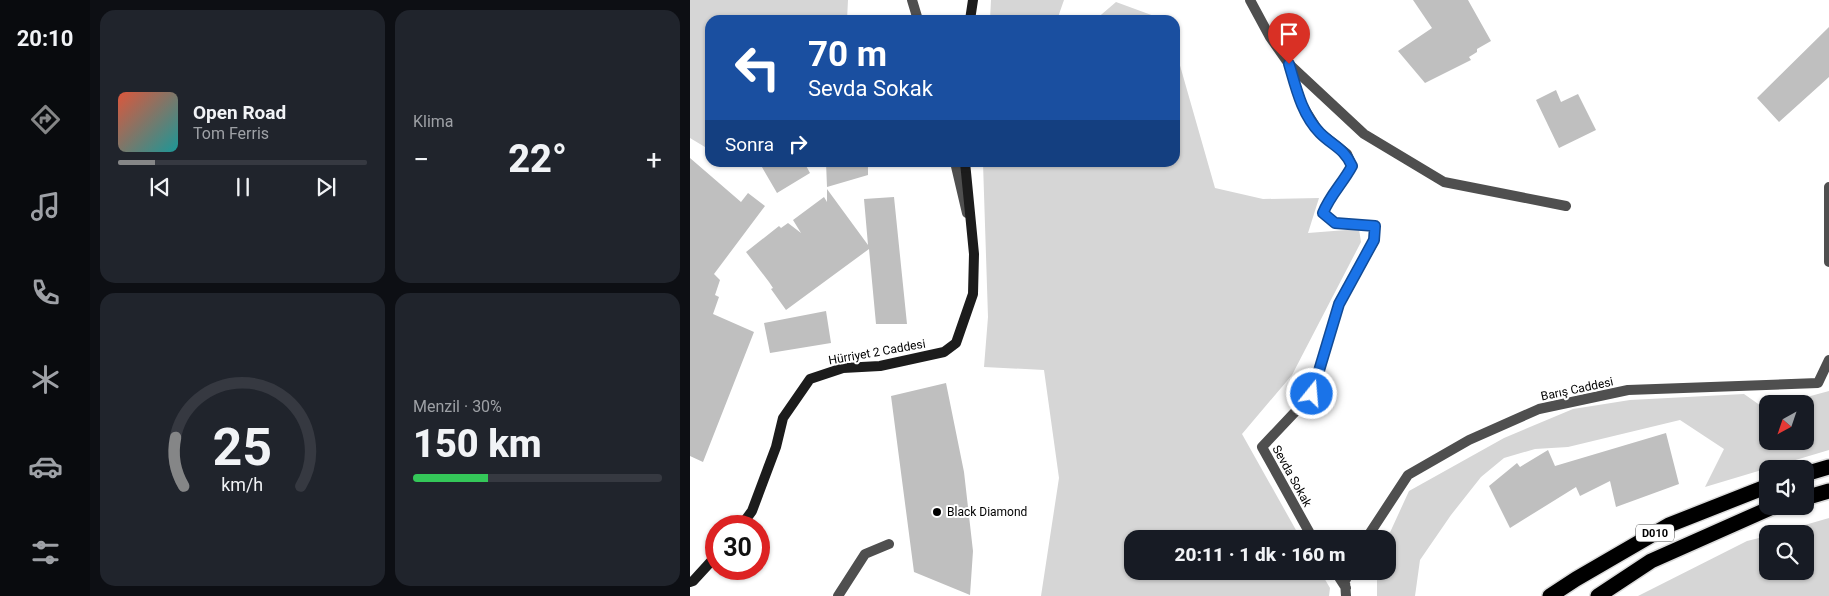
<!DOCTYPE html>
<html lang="tr">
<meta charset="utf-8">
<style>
:root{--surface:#171b24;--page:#20242c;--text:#f1f3f6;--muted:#9ea1a6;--line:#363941;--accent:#858687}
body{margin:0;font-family:Roboto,sans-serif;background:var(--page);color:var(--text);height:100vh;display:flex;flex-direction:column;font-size:19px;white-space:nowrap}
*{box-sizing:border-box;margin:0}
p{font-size:16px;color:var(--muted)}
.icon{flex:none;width:28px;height:28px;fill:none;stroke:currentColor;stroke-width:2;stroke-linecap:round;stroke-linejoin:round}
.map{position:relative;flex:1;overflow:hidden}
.panel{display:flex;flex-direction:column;gap:10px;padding:10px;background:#0d0f14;width:600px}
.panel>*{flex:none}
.hud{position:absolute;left:15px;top:15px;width:475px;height:152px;border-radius:15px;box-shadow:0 1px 4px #0004;background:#1a4fa0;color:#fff;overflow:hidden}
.needle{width:32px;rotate:220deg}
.tools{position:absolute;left:1069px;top:395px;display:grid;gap:10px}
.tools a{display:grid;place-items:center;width:55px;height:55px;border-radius:10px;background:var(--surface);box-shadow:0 1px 4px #0004;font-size:25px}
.speed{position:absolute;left:15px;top:515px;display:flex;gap:10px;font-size:25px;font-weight:700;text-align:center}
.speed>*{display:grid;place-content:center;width:65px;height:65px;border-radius:50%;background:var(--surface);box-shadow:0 1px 4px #0004;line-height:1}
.speed .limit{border:8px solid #d22;background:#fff;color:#111}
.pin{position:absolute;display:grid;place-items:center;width:42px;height:42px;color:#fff;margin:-51px -21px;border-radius:50% 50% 50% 0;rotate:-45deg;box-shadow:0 0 5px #0007}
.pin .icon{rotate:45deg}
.me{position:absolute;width:55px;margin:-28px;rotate:17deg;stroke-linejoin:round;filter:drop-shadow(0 0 4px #0008)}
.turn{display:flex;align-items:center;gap:18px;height:105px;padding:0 20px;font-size:22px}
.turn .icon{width:65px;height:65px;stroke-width:2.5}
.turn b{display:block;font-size:35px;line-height:42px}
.then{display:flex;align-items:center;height:48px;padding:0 20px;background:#0003;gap:10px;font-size:19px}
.big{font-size:38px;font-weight:800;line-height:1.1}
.panel .card{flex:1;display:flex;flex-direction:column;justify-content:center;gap:8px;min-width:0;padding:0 18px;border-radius:15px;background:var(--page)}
.panel .dial{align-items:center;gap:0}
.dial svg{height:130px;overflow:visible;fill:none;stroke:var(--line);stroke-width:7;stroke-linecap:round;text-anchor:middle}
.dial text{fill:var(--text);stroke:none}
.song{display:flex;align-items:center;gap:15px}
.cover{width:60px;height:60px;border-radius:8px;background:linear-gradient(135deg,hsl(10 70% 55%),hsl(180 70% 35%))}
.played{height:5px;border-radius:2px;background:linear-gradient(90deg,var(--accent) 15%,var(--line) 15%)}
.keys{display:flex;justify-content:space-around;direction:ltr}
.heat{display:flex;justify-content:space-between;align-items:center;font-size:28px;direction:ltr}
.charge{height:8px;border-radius:4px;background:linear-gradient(90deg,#34c759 30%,var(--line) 0)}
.panel .tiles{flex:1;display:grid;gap:10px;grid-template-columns:repeat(2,1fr)}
.trip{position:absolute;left:434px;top:530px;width:272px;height:50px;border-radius:15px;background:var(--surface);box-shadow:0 1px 4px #0004;font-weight:800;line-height:50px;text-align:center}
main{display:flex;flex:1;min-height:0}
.dock{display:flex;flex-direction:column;width:90px;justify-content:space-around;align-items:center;background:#090b0e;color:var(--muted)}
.dock .icon{width:35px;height:35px}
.dock .selected{color:var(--accent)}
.dock b{font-size:22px;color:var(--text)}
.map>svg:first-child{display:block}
</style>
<main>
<nav class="dock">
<b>20:10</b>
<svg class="icon selected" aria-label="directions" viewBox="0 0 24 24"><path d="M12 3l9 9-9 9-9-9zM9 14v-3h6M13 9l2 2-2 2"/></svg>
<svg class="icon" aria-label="music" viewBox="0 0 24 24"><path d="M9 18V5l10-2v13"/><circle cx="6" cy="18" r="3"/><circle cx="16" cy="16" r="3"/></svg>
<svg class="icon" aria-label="phone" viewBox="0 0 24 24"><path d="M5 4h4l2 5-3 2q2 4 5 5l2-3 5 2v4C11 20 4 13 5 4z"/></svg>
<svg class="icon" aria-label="climate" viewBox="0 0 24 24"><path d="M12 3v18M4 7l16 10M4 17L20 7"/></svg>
<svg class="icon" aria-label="car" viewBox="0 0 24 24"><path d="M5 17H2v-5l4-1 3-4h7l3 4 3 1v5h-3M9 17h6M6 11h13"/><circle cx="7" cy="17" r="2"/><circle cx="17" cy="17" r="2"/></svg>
<svg class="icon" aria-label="filters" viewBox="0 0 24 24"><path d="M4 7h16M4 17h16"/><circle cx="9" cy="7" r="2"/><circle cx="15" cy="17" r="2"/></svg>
</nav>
<section class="panel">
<div class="tiles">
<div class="card">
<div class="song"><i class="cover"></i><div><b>Open Road</b><p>Tom Ferris</p></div></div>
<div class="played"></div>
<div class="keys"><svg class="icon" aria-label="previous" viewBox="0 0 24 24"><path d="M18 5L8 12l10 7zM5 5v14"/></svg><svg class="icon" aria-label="pause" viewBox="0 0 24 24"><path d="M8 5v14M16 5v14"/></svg><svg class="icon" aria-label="next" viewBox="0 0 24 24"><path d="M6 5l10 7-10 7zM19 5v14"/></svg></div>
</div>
<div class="card"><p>Klima</p>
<div class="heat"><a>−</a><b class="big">22°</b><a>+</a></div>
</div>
<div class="card dial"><svg viewBox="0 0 100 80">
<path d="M14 69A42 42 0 1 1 86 69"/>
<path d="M14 69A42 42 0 0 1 9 39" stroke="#858687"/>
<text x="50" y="56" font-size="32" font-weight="700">25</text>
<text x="50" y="72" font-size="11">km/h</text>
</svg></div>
<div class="card"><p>Menzil · 30%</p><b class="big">150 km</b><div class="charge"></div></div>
</div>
</section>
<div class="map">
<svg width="1139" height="596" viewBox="0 0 1139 596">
<rect width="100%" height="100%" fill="#fff"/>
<path fill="#d6d6d6" d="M 0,0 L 158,0 L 157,20 L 20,20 L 20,150 L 0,138 Z
M 301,0 L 374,0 L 367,20 L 300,20 Z
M 426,2 L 475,20 L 405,20 Z
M 485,48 L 525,188 L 573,199 L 629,198 L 618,233 L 669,229 L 671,242 L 602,375 L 552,434 L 611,539 L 442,539 L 442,571 L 630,571 L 640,588 L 639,596 L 351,596 L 369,478 L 354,370 L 294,367 L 298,317 L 293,163 L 485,162 Z
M 1139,391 L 1139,450 L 1015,487 L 1034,449 L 990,420 L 878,447 L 845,449 L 814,458 L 791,477 L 761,515 L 730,560 L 725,596 L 687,596 L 687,571 L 698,571 L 697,539 L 719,491 L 814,438 L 883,409 L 940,400 L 1054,394 L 1074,408 L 1077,407 L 1078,441 L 1115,441 L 1115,404 L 1091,404 Z
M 1139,518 L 1139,596 L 948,596 L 1057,541 L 1077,536 L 1078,571 L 1115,571 L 1115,534 L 1084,534 Z"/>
<path fill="#bfbfbf" d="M 723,0 L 778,0 L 801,41 L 787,49 L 787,52 L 779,57 L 781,60 L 735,83 L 708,51 L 742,28 Z
M 1139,27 L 1139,77 L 1089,122 L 1067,98 Z
M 866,90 L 871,102 L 888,94 L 906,130 L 869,148 L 846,100 Z
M 0,158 L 51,202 L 58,193 L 75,206 L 24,274 L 30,280 L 25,295 L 29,297 L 23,314 L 64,332 L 13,462 L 0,456 Z
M 69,162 L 114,162 L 120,173 L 87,193 Z
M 136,162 L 178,162 L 178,175 L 137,187 Z
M 137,189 L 178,245 L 174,199 L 204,197 L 217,324 L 186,324 L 179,249 L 96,310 L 81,289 L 83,288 L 79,282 L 56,252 L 89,226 L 91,228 L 98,223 L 111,233 L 103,220 L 134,197 L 137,202 Z
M 136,311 L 141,343 L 80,353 L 74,323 Z
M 256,383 L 274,472 L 283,551 L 280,595 L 224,572 L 201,396 Z
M 976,433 L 989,484 L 926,507 L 920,481 L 890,496 L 886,487 L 820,528 L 799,486 L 827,463 L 830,467 L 858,450 L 865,466 Z"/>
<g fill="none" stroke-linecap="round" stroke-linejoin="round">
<g stroke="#dbdbdb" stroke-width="18">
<path id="highway" d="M 1115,474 L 1139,467
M 1115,498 L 1139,491
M 860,596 L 886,579 L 979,525 L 1078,486
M 908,596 L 961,561 L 1085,506"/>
</g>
<path stroke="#4f4f4f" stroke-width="10" d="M 222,0 L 228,20
M 560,0 L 580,37 L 599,64 L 612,105 L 629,132 L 657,154 L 662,166 C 653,183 640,195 633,213 L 645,223 L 685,226 L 684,241 L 649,304 L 622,394 L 572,447 L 623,539
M 600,65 L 674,134 L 754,182 L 876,206
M 265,162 L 277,213
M 1139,187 L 1139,262
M 676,539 L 718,475 L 779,440 L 849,409 L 938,390 L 1128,383 L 1139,360
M 645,571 L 656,588
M 148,596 L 175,554 L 199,544
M 656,596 L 655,581 L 660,571"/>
<path stroke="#1c1c1c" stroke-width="10" d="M 280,20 L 283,0
M 51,526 L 62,511 L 86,447 L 93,418 L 120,379 L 153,368 L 190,366 L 254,352 L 266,343 L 283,294 L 284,254 L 275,162
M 0,582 L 3,581 L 26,556"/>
<use href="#highway" stroke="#000" stroke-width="15"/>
</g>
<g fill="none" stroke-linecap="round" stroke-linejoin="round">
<g stroke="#114b97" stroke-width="12">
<path id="route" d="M 599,64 C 606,88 612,115 630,133 C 643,146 654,148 662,166 C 653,183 640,195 633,213 L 645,223 L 685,226 L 684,240 L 649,304 L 622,394"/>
</g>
<use href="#route" stroke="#1a73e8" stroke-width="9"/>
</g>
<circle fill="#000" stroke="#fff" stroke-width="2" cx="247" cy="512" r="5"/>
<g text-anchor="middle" stroke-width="4" stroke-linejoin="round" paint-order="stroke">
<rect fill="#fff" stroke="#4c4c4c" stroke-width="1" x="946" y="524.5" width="38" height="17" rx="4"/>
<g font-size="11" font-weight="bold" fill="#000">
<text x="965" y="537">D010</text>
</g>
<g font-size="12" fill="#000" stroke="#fff">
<text transform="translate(187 352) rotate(-10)" y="4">Hürriyet 2 Caddesi</text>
<text transform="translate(887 389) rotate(-12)" y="4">Barış Caddesi</text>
<text transform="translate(602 476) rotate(61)" y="4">Sevda Sokak</text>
</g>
<g font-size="12" fill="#000" stroke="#fff" text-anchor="start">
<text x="257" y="516">Black Diamond</text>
</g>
</g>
</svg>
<div class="tools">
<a><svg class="needle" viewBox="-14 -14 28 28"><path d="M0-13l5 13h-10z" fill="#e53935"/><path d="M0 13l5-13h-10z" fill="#9ea1a6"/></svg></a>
<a><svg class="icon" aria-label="sound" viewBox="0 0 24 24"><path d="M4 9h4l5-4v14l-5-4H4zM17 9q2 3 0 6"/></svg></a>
<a><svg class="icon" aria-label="search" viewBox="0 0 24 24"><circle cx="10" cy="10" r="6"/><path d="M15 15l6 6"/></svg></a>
</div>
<div class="speed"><div class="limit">30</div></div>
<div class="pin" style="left:599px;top:64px;background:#d93025"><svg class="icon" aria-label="arrive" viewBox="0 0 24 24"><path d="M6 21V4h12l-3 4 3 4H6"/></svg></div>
<svg class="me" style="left:622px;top:394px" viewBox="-20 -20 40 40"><circle r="17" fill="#1a73e8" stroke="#fff" stroke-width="3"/><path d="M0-11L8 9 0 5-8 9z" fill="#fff"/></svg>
<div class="trip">20:11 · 1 dk · 160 m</div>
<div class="hud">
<div class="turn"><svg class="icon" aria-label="left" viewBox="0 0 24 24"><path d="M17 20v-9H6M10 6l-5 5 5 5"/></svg><div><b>70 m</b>Sevda Sokak</div></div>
<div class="then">Sonra<svg class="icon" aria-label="right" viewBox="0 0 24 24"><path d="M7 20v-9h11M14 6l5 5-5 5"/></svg></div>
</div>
</div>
</main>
